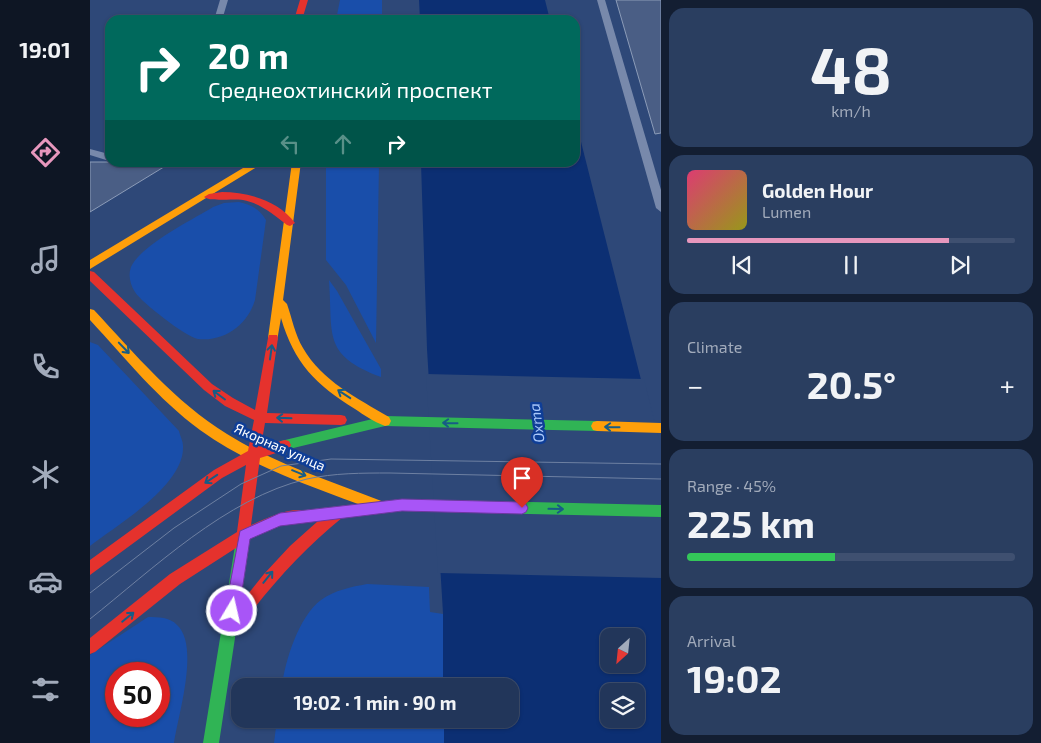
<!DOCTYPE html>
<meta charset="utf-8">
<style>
:root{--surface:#22365a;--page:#2a3e60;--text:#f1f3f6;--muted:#a2abbb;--line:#3f5070;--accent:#e797bd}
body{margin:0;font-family:"Exo 2",sans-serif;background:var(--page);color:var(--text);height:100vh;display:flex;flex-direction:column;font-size:19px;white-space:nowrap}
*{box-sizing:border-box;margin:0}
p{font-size:16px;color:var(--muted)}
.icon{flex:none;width:28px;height:28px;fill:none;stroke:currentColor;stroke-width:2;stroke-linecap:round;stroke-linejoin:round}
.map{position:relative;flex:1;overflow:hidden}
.panel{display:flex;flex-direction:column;gap:8px;padding:8px;background:#131e32;width:380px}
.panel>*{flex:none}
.hud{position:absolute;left:15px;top:15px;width:475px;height:152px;border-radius:15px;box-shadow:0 1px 4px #0004,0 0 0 1px var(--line);background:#00695c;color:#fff;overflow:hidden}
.needle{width:32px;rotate:207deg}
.fabs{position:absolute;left:510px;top:628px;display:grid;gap:10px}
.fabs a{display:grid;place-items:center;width:45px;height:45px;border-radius:10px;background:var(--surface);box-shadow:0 1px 4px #0004,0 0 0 1px var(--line);font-size:25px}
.speed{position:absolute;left:15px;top:662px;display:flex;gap:10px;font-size:25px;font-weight:700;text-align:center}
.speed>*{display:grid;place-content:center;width:65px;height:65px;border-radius:50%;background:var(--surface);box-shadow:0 1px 4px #0004,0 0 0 1px var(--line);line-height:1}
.speed .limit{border:8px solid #d22;background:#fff;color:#111}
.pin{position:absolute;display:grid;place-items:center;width:42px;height:42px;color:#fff;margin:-51px -21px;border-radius:50% 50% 50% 0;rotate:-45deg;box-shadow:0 0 5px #0007}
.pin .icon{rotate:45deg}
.me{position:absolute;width:55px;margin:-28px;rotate:9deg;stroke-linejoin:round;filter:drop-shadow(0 0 4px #0008)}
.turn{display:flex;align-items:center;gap:18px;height:105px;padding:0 20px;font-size:22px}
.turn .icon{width:65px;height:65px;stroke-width:2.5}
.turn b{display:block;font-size:35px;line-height:42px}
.lanes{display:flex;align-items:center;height:48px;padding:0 20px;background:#0003;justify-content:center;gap:25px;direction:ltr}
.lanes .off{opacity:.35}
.big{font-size:38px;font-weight:700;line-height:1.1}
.panel .widget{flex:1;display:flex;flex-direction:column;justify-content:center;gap:8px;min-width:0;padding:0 18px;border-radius:15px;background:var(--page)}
.panel .dial{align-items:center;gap:0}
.dial b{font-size:65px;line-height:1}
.song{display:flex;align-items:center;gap:15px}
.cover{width:60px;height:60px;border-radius:8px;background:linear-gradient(135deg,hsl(340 70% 55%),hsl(60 70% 35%))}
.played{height:5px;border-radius:2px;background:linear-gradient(90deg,var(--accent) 80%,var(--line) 80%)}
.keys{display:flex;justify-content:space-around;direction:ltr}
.heat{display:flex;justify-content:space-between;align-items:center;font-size:28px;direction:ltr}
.charge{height:8px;border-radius:4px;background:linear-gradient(90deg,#34c759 45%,var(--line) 0)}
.trip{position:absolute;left:141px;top:678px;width:288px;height:50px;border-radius:15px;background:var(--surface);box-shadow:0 1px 4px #0004,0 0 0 1px var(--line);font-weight:700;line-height:50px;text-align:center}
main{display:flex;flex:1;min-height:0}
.tabs{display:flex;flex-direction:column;width:90px;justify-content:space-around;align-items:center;background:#0e1624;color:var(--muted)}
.tabs .icon{width:35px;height:35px}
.tabs .active{color:var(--accent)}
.tabs b{font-size:22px;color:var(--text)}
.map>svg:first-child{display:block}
</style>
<main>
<nav class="tabs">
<b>19:01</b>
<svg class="icon active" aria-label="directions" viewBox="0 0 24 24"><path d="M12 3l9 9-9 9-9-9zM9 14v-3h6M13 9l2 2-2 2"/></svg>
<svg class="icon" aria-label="music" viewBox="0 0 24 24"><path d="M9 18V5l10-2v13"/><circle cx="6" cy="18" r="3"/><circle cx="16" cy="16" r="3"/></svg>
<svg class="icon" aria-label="phone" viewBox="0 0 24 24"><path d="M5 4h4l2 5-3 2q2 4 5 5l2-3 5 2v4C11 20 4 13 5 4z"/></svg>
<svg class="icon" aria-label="climate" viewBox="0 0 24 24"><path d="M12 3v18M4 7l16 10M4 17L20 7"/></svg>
<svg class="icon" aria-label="car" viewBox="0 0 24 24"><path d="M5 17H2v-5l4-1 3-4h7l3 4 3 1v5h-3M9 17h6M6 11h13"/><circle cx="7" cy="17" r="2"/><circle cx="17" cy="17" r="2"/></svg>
<svg class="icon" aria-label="filters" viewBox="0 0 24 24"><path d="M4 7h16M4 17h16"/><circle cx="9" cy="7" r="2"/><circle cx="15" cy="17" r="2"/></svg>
</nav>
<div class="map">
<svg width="571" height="743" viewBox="0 0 571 743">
<rect width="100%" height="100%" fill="#2e4878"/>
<path fill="#194eaa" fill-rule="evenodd" d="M 250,0 L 292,0 L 292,20 L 246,20 Z
M 236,163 L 289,163 L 286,343 L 256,285 L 236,260 Z
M 149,202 C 161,205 169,208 176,220 L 165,300 C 158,324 135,342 108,339 C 96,337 51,302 45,292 C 40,284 38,275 41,267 C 51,245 102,220 123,207 L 134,203 Z
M 239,280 L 247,291 L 291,369 L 291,377 C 232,355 243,335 239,280 Z
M 0,342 L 8,345 L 89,431 C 90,436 93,441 93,446 C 95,485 27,525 0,546 Z
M 277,584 L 339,587 L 340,612 L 353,614 L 353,686 L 192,686 C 195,661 209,616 231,600 C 245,590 261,587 277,584 Z
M 58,617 C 68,617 80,617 87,625 C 110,646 88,715 84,743 L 0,743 L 0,655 ZM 26,674 L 69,674 L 69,716 L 26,716 Z
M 187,719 L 354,719 L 354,743 L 184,743 Z"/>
<path fill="#0c2f73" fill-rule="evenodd" d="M 329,0 L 455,0 L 460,20 L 330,20 Z
M 485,118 L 571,459 L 571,743 L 354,743 L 354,719 L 420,719 L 420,686 L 353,686 L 353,613 L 337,349 L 331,163 L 485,162 ZM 519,636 L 546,636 L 546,664 L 519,664 ZM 519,691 L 546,691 L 546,719 L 519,719 Z"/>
<path fill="#2e4878" d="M 336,374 L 554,379 L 571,448 L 571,578 L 348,573 Z"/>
<path fill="#4a5e85" stroke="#8c9cb8" d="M 526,0 L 571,0 L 571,133 L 565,134 Z
M 0,162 L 82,162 L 0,212 Z"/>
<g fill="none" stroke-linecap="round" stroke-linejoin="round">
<path fill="#7889ab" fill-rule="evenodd" d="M 130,0 L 138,0 L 132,20 L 124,20 Z
M 507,0 L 515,0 L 571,190 L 571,212 L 566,208 Z
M 0,149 L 15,153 L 20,151 L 20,159 L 16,160 L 0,155 Z"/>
<path fill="#30b455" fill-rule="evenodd" d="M 295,416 L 507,421 L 511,422 L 513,426 L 511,430 L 507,431 L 295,426 L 195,450 L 191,449 L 189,445 L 191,441 L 195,440 Z
M 312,499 L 571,505 L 571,517 L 312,511 L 215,522 L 210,520 L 209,516 L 210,512 L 215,510 Z
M 152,539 L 157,541 L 159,546 L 129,743 L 113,743 L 145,546 L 147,541 Z"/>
<path fill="#ff9f0a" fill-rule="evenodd" d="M 163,162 L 175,162 L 0,269 L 0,260 Z
M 202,162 L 211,162 L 193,300 L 197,304 C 202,318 205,335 213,348 C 232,381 267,398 299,417 L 301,421 L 299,425 L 295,426 C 284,422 274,415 265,409 C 226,385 204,363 191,318 L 187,341 L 179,341 L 178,338 Z
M 0,309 L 4,310 C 45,354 85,402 137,434 C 185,464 241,481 294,502 L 295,506 L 294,510 L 289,512 C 228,488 164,469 110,430 C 68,399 35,358 0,320 Z
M 507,421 L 571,423 L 571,433 L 507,431 L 503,430 L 501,426 L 503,422 Z"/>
<path fill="#e5322d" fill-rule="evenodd" d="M 210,0 L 218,0 L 212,20 L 204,20 Z
M 132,192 C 158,192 189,201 205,223 L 200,226 L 197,225 C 184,215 170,203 153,200 C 143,198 120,202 114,197 L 119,194 Z
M 0,271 L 4,272 L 122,384 L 143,398 L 165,410 L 178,338 L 179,335 L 187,335 L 188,338 L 177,413 L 251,415 L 255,416 L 257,420 L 255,424 L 251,425 L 175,423 L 171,446 L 195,440 L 199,441 L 201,445 L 199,449 L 170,458 L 161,525 C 177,518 203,505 220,512 L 221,516 L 220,520 L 191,525 L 159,539 L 157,551 L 152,553 L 147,551 L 146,548 L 90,584 L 5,652 L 0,654 L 0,638 L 80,574 L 147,532 L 156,465 L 132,478 L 0,575 L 0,560 L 124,470 L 158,451 L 164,420 L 135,406 L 114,390 L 0,281 Z
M 248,507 L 253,509 L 254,513 L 253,517 C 212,550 179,588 148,629 L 143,631 L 138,629 L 136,624 L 138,619 L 174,574 L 200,546 L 228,521 Z"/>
<path stroke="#6e80a2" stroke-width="1" d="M 0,593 L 84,528 L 151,484 L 191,466 L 241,459 L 571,464
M 0,619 C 63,569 136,498 217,479 C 244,473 272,473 300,473 L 571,479"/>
</g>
<defs><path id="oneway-shaft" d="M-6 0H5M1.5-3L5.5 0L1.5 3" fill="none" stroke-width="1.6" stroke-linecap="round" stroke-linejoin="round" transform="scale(1.25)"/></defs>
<g stroke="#175c86">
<use href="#oneway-shaft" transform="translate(34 348) rotate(46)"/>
<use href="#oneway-shaft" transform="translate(181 352) rotate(-82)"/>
<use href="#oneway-shaft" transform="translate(254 394) rotate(-147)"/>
<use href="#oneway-shaft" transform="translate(129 395) rotate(-143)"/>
<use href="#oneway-shaft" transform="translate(194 418) rotate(-178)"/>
<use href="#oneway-shaft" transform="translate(360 423) rotate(-179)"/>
<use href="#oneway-shaft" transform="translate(522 427) rotate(-179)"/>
<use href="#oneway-shaft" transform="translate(209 473) rotate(22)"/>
<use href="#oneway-shaft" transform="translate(121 479) rotate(146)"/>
<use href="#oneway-shaft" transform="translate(466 509) rotate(1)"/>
<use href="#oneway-shaft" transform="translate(178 577) rotate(-51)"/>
<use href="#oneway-shaft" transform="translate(38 617) rotate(-39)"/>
</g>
<path fill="#a855f7" stroke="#6d37a1" d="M 312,499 L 432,502 L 436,504 L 438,508 L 436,512 L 432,514 L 312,511 L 190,526 L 160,539 L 149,611 L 147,616 L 142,618 L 137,616 L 135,611 L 150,531 L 190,513 Z"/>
<g text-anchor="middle" stroke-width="5" stroke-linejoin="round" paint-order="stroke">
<g font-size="14" fill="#fff" stroke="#0f3e97">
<text transform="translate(190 447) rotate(24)" y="5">Якорная улица</text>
</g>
<g font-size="15" font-style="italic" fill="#abc9fb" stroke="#0f3e97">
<text transform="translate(447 423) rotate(-97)" y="5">Охта</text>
</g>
</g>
</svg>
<div class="fabs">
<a><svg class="needle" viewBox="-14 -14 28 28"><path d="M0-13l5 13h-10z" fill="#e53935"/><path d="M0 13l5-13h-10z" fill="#a2abbb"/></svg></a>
<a><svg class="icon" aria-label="layers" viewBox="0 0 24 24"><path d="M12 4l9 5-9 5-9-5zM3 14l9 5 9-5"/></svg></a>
</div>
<div class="speed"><div class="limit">50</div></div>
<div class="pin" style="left:432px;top:508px;background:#d93025"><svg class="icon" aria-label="arrive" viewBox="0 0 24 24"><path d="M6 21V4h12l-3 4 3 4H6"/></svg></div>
<svg class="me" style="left:142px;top:611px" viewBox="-20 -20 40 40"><circle r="17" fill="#a855f7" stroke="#fff" stroke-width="3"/><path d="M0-11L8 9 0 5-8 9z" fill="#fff"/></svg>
<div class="trip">19:02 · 1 min · 90 m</div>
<div class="hud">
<div class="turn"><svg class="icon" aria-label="right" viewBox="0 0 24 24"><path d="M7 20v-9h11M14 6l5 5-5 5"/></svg><div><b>20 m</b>Среднеохтинский проспект</div></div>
<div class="lanes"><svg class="icon off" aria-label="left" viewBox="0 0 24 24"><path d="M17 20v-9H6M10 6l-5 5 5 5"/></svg><svg class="icon off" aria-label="ahead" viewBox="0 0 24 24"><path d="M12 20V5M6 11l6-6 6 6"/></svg><svg class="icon" aria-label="right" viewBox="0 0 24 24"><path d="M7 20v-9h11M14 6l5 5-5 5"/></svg></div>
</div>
</div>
<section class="panel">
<div class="widget dial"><b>48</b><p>km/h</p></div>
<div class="widget">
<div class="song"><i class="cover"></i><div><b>Golden Hour</b><p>Lumen</p></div></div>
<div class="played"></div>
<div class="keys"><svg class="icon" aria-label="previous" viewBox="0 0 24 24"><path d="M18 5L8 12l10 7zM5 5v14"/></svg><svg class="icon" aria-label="pause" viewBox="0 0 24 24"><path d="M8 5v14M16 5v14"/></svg><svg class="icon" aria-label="next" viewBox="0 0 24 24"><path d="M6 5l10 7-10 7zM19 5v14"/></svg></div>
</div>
<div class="widget"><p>Climate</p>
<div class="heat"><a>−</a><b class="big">20.5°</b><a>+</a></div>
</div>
<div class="widget"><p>Range · 45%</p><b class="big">225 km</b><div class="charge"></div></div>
<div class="widget"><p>Arrival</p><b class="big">19:02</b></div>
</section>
</main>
